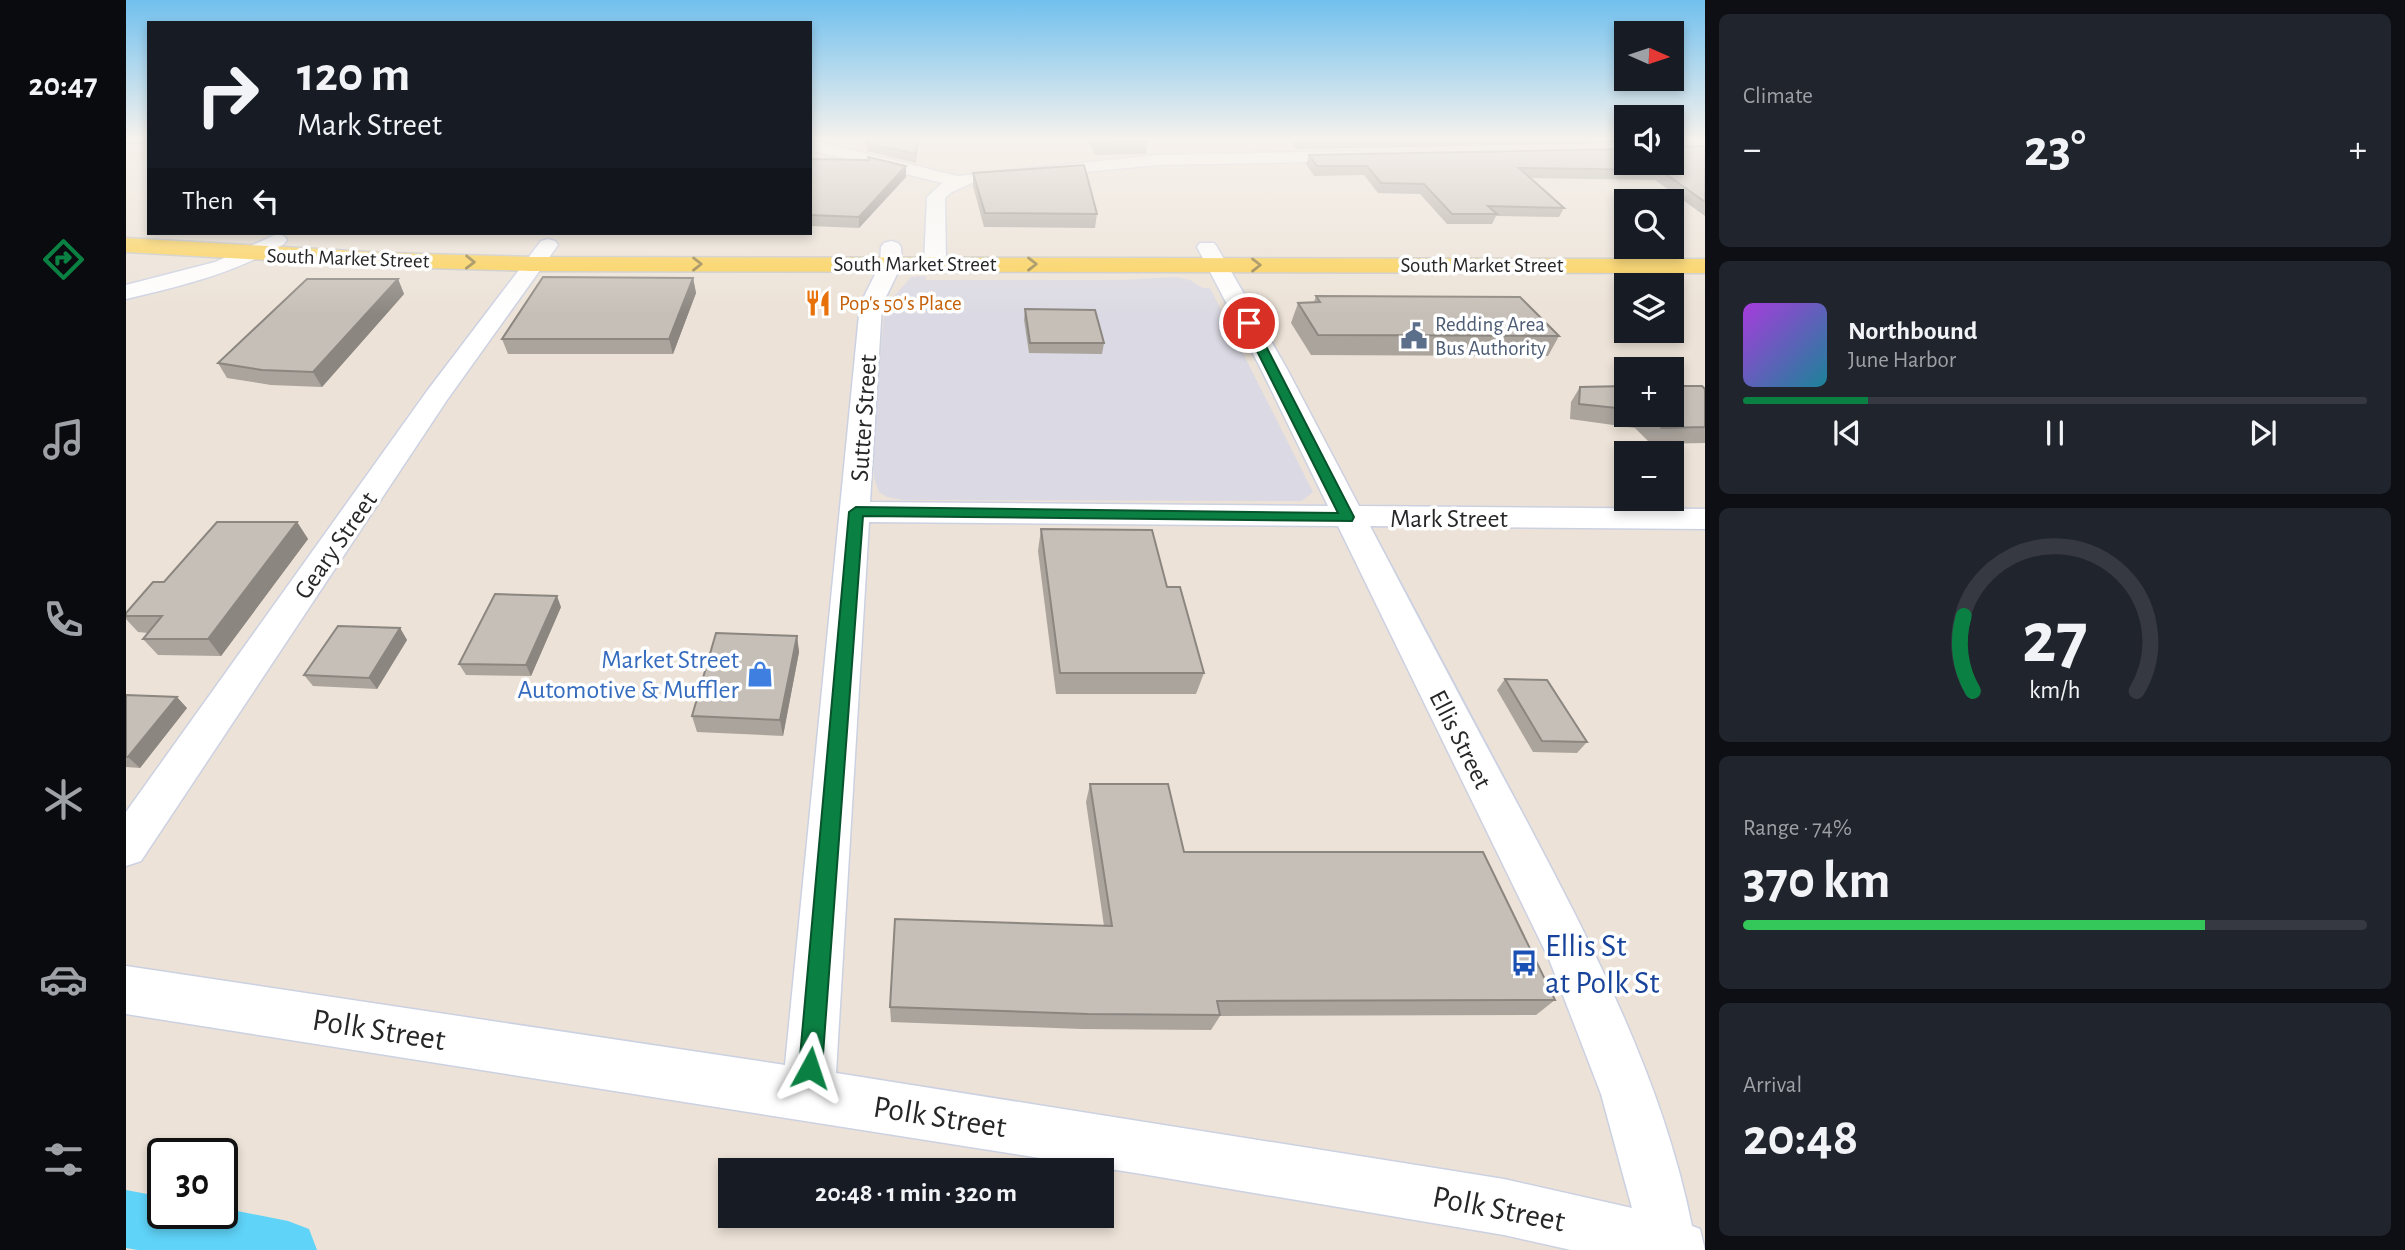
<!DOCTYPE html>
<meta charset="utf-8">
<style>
:root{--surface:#171b24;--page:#20242c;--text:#f1f3f6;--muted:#9ea1a6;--line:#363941;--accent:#0b8043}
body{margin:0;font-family:"Alegreya Sans",sans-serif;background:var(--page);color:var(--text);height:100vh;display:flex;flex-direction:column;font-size:26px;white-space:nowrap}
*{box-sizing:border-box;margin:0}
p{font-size:23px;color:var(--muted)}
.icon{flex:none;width:38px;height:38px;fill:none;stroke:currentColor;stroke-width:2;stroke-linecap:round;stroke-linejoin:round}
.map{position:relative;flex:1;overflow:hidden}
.side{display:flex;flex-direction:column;gap:14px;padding:14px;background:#0d0f14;width:700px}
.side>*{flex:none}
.top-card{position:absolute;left:21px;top:21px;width:665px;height:214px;border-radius:0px;box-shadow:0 4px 10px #0003;background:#171b24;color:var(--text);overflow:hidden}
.needle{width:46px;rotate:93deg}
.fabs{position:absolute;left:1488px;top:21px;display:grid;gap:14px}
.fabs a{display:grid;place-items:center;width:70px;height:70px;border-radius:0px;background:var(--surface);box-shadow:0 4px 10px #0003;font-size:35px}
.speed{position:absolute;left:21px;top:1138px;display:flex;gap:14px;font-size:35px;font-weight:700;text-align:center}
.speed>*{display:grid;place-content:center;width:91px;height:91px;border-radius:50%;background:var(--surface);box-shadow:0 4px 10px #0003;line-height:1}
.speed .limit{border:4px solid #111;border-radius:10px;background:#fff;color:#111}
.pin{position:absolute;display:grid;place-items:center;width:60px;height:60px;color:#fff;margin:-30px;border:4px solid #fff;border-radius:50%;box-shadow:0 2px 7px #0007}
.me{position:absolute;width:77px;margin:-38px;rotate:5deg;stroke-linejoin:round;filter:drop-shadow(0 0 5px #0008)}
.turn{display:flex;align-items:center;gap:24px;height:147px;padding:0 35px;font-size:32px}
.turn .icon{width:91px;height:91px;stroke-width:2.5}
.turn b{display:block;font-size:49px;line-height:60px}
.then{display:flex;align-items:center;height:66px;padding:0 35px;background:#0003;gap:14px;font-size:26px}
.big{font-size:52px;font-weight:700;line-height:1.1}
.side .card{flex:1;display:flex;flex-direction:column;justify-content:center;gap:10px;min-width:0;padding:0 24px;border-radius:10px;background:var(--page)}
.side .dial{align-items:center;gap:0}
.dial svg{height:182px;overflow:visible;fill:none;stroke:var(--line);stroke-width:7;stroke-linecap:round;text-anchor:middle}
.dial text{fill:var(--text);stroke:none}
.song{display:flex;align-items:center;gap:21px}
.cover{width:84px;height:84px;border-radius:10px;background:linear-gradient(135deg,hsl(280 70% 55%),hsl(190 70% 35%))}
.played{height:7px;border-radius:4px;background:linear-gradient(90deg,var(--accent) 20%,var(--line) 20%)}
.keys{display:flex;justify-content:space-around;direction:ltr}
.heat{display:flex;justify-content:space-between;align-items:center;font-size:38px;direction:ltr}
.charge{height:10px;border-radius:5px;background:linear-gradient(90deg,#34c759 74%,var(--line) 0)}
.trip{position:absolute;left:592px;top:1158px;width:396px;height:70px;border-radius:0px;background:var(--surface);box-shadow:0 4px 10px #0003;font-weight:700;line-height:70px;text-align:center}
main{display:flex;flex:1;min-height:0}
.menu{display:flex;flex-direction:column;width:126px;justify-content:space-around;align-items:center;background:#090b0e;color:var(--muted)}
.menu .icon{width:49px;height:49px}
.menu .on{color:var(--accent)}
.menu b{font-size:32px;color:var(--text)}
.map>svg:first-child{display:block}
</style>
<main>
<nav class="menu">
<b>20:47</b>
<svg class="icon on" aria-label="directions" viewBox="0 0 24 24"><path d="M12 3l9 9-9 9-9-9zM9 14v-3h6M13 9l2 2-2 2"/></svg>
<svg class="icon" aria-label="music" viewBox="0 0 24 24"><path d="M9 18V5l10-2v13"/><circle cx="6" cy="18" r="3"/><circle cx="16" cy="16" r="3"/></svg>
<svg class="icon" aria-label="phone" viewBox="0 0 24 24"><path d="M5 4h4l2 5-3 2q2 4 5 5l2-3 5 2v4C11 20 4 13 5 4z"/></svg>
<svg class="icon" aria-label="climate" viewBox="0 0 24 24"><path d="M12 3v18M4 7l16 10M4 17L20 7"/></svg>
<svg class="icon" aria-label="car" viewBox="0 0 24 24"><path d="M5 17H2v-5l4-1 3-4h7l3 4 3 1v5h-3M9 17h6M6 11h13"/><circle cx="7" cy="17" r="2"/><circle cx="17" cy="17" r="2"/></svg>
<svg class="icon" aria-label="filters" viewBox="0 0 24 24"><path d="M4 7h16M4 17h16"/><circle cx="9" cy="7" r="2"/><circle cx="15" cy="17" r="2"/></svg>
</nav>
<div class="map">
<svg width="1579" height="1250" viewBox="0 0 1579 1250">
<rect width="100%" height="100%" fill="#ece2d7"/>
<path fill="#dbd9e3" d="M 799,276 L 800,280 L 997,280 L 1049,277 L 1064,280 L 1077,288 L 1084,288 L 1187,492 L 1176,501 L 777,500 L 761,497 L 753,492 L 748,478 L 747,431 L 759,307 L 785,277 Z"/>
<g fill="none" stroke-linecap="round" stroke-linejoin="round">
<path fill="#5fd3f8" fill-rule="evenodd" d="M 0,1190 L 37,1197 L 37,1213 L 96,1213 L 96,1208 L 162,1221 L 183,1229 L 191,1250 L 12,1250 L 0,1248 Z"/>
<g stroke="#ccd1e2" stroke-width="3">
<path id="minor" d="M 684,140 L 832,176 L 1031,155 L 1230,151 L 1239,156 L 1230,161 L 1031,165 L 846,183 L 826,192 L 819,198 L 820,264 L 817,269 L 801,269 L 798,264 L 801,197 L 816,183 L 684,150 Z
M 151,234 L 158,236 L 161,240 L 158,244 C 109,273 55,286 0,299 L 0,285 L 89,262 Z
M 422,239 L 429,241 L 432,245 L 321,400 L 15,861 L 0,866 L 0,812 L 301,391 L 415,241 Z
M 765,241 L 772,243 L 775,247 L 776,264 L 756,305 L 744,502 L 1202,506 L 1135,369 L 1071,247 L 1074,243 L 1088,243 L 1091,247 L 1161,369 L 1233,506 L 1579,509 L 1579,529 L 1244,526 C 1295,623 1346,720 1398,816 C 1467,947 1537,1080 1566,1226 L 1574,1229 L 1579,1250 L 1445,1250 L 1378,1235 L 1016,1174 L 0,1014 L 0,966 L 659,1065 L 734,305 L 754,264 L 755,247 L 758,243 ZM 743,522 L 1212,526 L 1423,959 L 1475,1094 L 1506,1208 L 1378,1179 L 710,1073 Z"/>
</g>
<g stroke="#c7c7c7" stroke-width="3">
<path id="major" d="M 0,238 L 261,253 L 407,257 L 1579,259 L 1579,273 L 407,271 L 261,267 L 0,252 Z"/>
</g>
<use href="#minor" fill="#fff" fill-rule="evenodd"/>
<use href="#major" fill="#fccf4c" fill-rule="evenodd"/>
<path stroke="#9a9eb4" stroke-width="2.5" d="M 0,143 L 23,142"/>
</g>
<path fill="#aaa49d" d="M 740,140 L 793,140 L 790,163 L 741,151 Z
M 961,140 L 1022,140 L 1022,141 L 1020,154 L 969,155 Z
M 1163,140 L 1500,140 L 1500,143 L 1170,149 Z
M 1545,140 L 1579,140 L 1548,141 L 1548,147 L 1579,146 L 1579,216 L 1529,180 L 1404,178 L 1438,208 L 1433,217 L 1370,216 L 1366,224 L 1321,224 L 1294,194 L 1252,193 L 1238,175 L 1188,176 L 1180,164 L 1183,155 L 1500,163 Z
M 684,159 L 780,177 L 733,228 L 684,226 Z
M 847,173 L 971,214 L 969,228 L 858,227 L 847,186 Z
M 567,278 L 570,293 L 547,354 L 382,354 L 376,339 Z
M 272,279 L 278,294 L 196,387 L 145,385 L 101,378 L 92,363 Z
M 1190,296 L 1433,336 L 1422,356 L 1185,355 L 1165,323 L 1172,303 L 1188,302 Z
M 899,309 L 978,343 L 976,354 L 903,353 L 898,320 Z
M 1500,386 L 1500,415 L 1545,415 L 1579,389 L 1579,443 L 1525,444 L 1509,428 L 1444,419 L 1445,402 L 1454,387 Z
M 171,522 L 182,539 L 95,656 L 32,655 L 17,639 L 22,633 L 12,632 L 0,619 L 0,613 L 38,582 Z
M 915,529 L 1041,587 L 1078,673 L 1070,694 L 930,694 L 912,551 Z
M 435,607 L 405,676 L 340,675 L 333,664 Z
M 274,628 L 281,640 L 251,689 L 187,686 L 178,675 Z
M 671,636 L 673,652 L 657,736 L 571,732 L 566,716 Z
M 1379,679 L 1461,742 L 1451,753 L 1407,752 L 1371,690 Z
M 0,695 L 61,708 L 14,768 L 0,767 Z
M 964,784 L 1058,852 L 1429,1000 L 1410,1015 L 1094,1016 L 1085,1030 L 956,1029 L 765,1022 L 764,1007 L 978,926 L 960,802 Z"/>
<path fill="#8b8680" d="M 780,166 L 780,177 L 733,228 L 733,217 Z
M 567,278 L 570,293 L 547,354 L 543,339 Z
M 272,279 L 278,294 L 196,387 L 187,372 Z
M 171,522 L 182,539 L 95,656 L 82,639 Z
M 431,596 L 435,607 L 405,676 L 400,665 Z
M 274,628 L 281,640 L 251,689 L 243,678 Z
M 671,636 L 673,652 L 657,736 L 654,720 Z
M 51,697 L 61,708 L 14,768 L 2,757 Z"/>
<path fill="#c6bfb7" stroke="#8b8680" stroke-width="2" d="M 741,140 L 792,140 L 790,154 L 741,143 Z
M 969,140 L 1022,140 L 1022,141 L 970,143 Z
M 1545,140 L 1548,140 L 1548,147 L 1579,146 L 1579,202 L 1534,170 L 1393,168 L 1438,208 L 1362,206 L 1371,214 L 1326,214 L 1298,184 L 1255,183 L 1241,166 L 1191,166 L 1183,155 L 1500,149 L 1500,163 L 1545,163 Z
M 742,157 L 780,166 L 733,217 L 684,215 L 684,159 L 743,160 Z
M 958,165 L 971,214 L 859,213 L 847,173 Z
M 417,277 L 567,278 L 543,339 L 376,339 Z
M 181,279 L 272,279 L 187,372 L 136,370 L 92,363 Z
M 1190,296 L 1394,297 L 1433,336 L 1192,335 L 1172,303 L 1194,302 Z
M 899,309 L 969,310 L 978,343 L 904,343 Z
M 1500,386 L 1500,409 L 1453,404 L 1454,387 Z
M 1545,386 L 1576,386 L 1579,389 L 1579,427 L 1536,428 L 1523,415 L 1545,415 Z
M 91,522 L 171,522 L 82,639 L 17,639 L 36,616 L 0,616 L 0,613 L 27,582 L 38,582 Z
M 915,529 L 1026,530 L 1041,587 L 1054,587 L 1078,673 L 934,673 Z
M 369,594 L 431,596 L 400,665 L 333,664 Z
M 212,626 L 274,628 L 243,678 L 178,675 Z
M 590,633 L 671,636 L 654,720 L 566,716 Z
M 1379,679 L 1421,680 L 1461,742 L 1416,741 Z
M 0,695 L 51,697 L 2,757 L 0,757 Z
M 964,784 L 1042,784 L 1058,852 L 1357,852 L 1429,1000 L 1091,1001 L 1094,1015 L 962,1014 L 764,1007 L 769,919 L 986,926 Z"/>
<defs><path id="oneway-chevron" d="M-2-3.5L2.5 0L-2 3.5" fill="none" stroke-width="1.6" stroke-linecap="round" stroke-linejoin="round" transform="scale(1.75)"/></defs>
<g stroke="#927b3a">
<use href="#oneway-chevron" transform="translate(344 262) rotate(1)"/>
<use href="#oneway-chevron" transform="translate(571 264)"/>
<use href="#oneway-chevron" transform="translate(906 264)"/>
<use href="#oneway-chevron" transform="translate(1130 265)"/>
</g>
<linearGradient id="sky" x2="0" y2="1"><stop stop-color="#71c0ee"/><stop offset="0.44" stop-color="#f6f2ed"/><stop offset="1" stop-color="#f6f2ed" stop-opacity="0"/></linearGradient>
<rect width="1579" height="315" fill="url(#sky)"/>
<path fill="#0b8043" stroke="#07532c" stroke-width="2" d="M 1123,319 L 1128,323 L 1228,517 L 1226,521 L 737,516 L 696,1068 L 693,1076 L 684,1079 L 676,1076 L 673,1068 L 723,512 L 730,507 L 1212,513 L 1117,323 Z"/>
<defs>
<g id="restaurant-bare" transform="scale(2.1)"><path d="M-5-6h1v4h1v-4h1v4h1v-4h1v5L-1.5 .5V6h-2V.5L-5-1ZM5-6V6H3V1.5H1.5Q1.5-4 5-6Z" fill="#e8710a" stroke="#fff" stroke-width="2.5" paint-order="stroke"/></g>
<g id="civic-bare" transform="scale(2.1)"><path d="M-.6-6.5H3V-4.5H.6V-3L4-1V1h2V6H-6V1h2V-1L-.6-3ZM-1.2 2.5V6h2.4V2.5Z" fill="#5c6f8a" stroke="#fff" stroke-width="2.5" paint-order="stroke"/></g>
<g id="shop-bare" transform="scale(2.1)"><path d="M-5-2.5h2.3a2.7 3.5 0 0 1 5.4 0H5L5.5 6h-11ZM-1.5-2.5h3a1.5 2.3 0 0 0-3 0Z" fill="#3f7fe0" stroke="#fff" stroke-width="2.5" paint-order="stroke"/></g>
<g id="bus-bare" transform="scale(2.1)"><path d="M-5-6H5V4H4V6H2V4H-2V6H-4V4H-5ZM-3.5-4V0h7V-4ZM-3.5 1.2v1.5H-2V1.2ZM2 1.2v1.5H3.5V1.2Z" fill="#1a4fb4" stroke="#fff" stroke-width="2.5" paint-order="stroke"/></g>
</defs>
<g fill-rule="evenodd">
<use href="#restaurant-bare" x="692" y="303"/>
<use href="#civic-bare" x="1288" y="336"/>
<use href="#shop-bare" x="634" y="674"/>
<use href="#bus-bare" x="1398" y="963"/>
</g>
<g text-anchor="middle" stroke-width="7" stroke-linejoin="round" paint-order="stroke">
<g font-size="21" fill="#272727" stroke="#fff">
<text transform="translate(222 258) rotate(2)" y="7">South Market Street</text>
<text x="789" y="271">South Market Street</text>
<text x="1356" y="272">South Market Street</text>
</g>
<g font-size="21" fill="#c56008" stroke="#fff" text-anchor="start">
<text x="713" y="310">Pop's 50's Place</text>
</g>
<g font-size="21" fill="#4e5e75" stroke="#fff" text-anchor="start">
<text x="1309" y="331">Redding Area<tspan x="1309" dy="24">Bus Authority</tspan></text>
</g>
<g font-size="26" fill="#272727" stroke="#fff">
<text transform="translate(737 418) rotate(-86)" y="9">Sutter Street</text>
<text x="1323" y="527">Mark Street</text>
<text transform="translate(209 545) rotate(-55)" y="9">Geary Street</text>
<text transform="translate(1335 739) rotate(63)" y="9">Ellis Street</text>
</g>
<g font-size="26" fill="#366cbe" stroke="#fff" text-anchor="end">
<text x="613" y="668">Market Street<tspan x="613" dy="30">Automotive &amp; Muffler</tspan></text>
</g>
<g font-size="32" fill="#164399" stroke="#fff" text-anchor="start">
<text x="1419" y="956">Ellis St<tspan x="1419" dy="37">at Polk St</tspan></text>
</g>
<g font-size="32" fill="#272727" stroke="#fff">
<text transform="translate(253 1029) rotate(9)" y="11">Polk Street</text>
<text transform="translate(814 1116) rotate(9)" y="11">Polk Street</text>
<text transform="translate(1373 1208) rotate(11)" y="11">Polk Street</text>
</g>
</g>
</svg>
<div class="fabs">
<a><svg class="needle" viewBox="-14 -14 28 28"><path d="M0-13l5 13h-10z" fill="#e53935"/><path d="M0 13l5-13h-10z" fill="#9ea1a6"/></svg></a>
<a><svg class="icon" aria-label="sound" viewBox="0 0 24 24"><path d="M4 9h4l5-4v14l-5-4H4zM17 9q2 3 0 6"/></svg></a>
<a><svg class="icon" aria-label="search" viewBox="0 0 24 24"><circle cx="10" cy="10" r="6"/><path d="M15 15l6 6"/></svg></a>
<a><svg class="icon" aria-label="layers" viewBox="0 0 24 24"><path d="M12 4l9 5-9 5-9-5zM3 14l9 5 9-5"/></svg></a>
<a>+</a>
<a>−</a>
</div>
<div class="speed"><div class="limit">30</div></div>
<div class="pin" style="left:1123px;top:323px;background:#d93025"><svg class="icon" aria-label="arrive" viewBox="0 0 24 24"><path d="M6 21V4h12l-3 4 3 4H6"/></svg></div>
<svg class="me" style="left:684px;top:1068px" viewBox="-20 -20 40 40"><path d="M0-17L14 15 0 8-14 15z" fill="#0b8043" stroke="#fff" stroke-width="4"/></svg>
<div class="trip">20:48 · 1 min · 320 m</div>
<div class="top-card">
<div class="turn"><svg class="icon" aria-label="right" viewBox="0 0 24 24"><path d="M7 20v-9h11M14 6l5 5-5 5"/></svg><div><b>120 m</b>Mark Street</div></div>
<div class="then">Then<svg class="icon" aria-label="left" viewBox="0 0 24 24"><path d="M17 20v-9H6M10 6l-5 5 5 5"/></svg></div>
</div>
</div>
<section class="side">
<div class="card"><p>Climate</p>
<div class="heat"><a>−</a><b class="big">23°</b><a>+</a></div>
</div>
<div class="card">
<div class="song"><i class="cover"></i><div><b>Northbound</b><p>June Harbor</p></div></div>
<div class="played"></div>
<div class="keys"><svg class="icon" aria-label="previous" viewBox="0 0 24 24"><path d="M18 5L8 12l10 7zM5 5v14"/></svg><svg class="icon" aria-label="pause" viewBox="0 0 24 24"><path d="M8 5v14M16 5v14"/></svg><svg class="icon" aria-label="next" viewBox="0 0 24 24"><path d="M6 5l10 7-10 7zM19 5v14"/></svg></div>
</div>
<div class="card dial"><svg viewBox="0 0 100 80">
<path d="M14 69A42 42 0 1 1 86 69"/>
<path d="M14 69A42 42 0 0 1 10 36" stroke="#0b8043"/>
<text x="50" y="56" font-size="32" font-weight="700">27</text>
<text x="50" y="72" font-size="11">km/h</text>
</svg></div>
<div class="card"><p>Range · 74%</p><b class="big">370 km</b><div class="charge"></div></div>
<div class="card"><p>Arrival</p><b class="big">20:48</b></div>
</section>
</main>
